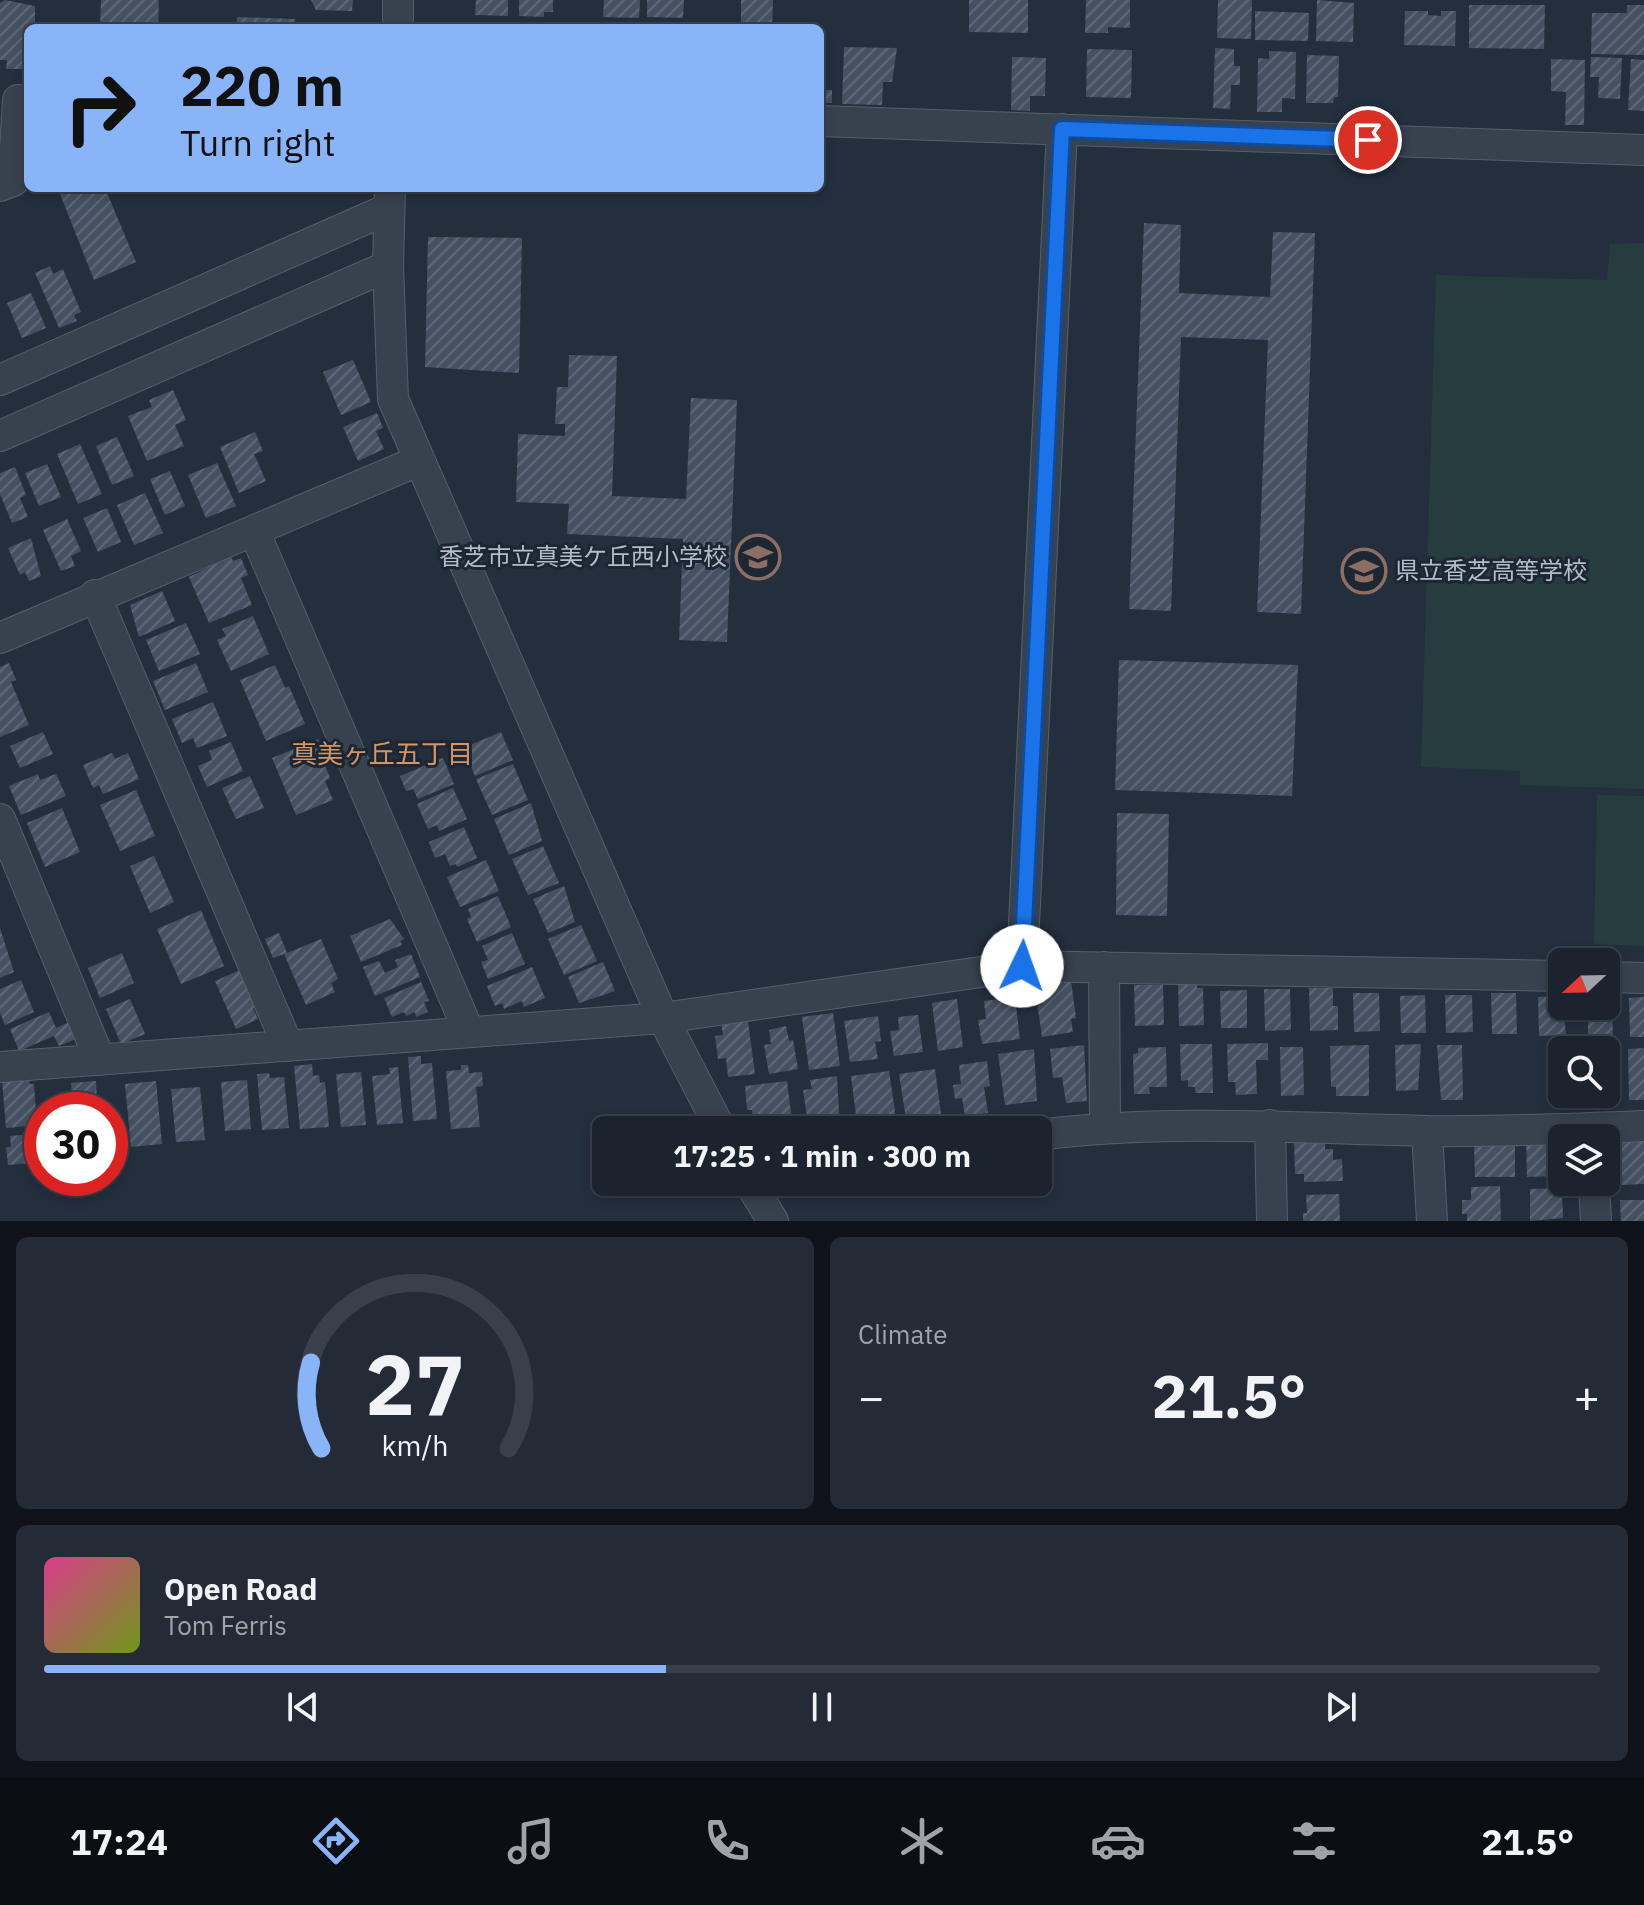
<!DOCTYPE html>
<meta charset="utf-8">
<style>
:root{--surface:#1b232e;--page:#242b36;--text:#f1f3f6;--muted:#a0a4aa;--line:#39404a;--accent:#8ab4f8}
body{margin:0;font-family:"IBM Plex Sans","Noto Sans JP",sans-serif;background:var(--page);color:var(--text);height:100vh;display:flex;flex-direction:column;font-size:30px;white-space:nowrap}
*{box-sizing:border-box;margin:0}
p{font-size:26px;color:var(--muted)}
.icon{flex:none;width:44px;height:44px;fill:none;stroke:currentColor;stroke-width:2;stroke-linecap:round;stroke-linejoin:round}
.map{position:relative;height:1221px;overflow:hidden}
.panel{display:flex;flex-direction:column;gap:16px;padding:16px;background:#0f1319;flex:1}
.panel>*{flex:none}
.banner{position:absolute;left:24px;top:24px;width:800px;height:168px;border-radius:12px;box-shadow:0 4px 12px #0003,0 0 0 2px var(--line);background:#8ab4f8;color:#111;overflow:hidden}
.needle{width:52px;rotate:248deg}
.buttons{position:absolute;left:1548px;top:948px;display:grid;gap:16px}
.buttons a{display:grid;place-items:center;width:72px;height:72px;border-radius:12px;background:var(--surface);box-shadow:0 4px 12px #0003,0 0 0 2px var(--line);font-size:40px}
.speed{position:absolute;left:24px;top:1092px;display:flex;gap:16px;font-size:40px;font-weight:700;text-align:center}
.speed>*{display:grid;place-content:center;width:104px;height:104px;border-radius:50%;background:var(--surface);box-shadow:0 4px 12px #0003,0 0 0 2px var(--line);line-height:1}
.speed .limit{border:12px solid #d22;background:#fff;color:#111}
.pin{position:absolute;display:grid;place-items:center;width:68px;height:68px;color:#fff;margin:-34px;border:4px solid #fff;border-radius:50%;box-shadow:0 2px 8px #0007}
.me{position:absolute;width:88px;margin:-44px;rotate:3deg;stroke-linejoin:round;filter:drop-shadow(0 0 6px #0008)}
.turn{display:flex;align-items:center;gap:28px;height:168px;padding:0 24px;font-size:36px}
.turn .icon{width:104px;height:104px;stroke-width:2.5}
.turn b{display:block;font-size:56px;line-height:68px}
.big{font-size:60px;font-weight:800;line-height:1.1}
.panel .widget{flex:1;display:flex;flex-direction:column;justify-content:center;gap:12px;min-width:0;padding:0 28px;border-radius:12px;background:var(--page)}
.panel .dial{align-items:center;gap:0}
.dial svg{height:208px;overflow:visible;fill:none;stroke:var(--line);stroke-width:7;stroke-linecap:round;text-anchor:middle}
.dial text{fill:var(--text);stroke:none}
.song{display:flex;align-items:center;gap:24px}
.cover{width:96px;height:96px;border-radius:12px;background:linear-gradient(135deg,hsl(330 70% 55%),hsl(80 70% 35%))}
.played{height:8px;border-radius:4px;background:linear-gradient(90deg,var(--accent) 40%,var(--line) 40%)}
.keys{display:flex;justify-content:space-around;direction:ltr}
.heat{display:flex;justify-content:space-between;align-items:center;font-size:44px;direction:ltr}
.panel .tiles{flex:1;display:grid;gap:16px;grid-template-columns:1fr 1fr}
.widget:last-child{grid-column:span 2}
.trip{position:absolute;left:592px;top:1116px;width:460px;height:80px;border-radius:12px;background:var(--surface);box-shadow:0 4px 12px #0003,0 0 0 2px var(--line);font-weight:800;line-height:80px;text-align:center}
.tab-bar{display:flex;height:128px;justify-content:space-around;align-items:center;background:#0b0e12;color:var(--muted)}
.tab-bar .icon{width:56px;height:56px}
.tab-bar .active{color:var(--accent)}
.tab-bar b{font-size:36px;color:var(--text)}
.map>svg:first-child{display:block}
</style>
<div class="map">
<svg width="1644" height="1221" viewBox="0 0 1644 1221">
<defs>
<pattern id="building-hatch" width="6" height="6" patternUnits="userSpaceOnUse" patternTransform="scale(2)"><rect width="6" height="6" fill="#455162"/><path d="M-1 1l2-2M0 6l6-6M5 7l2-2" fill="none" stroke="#5d6877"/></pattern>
</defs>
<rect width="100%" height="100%" fill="#242f3e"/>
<path fill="#263c3f" d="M 1644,243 L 1644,789 L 1520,785 L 1520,771 L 1421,767 L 1436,275 L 1607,280 L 1610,244 Z
M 1597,795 L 1644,796 L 1644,946 L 1594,944 Z"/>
<path fill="url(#building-hatch)" d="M 5,0 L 35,6 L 35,28 L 28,28 L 28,69 L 6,69 L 7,60 L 0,60 L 0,3 Z
M 101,0 L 159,0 L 158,28 L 100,28 Z
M 311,0 L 353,0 L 352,11 L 316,10 Z
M 476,0 L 508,0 L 508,16 L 475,15 Z
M 519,0 L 553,0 L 553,12 L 544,12 L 544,17 L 519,16 Z
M 604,0 L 640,0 L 639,18 L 603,17 Z
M 647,0 L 684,0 L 683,18 L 647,17 Z
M 741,0 L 773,0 L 772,28 L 741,28 Z
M 969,0 L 1028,0 L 1028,33 L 969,32 Z
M 1086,0 L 1130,0 L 1130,28 L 1108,27 L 1108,33 L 1085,33 Z
M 1218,0 L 1252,0 L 1251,39 L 1217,38 Z
M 1317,0 L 1354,3 L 1353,42 L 1316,41 Z
M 1469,5 L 1545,5 L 1544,49 L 1469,48 Z
M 1627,5 L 1644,5 L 1644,55 L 1591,54 L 1592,13 L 1627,13 Z
M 1255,11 L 1309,13 L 1308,41 L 1255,40 Z
M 1405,11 L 1428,11 L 1428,15 L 1441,16 L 1441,11 L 1456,11 L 1455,46 L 1404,45 Z
M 237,17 L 295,19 L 295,28 L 237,28 Z
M 307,24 L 361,25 L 361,28 L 307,28 Z
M 844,47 L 897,48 L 892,82 L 883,82 L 882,105 L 842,104 Z
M 1215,48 L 1234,49 L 1234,66 L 1240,66 L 1240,85 L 1231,85 L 1230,109 L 1213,108 Z
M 1087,49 L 1132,50 L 1131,98 L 1086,97 Z
M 1269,51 L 1296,52 L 1295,99 L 1282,98 L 1282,112 L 1257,112 L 1258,58 L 1269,59 Z
M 1307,55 L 1339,56 L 1338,97 L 1334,97 L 1333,103 L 1306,103 Z
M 1012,57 L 1046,58 L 1045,96 L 1030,96 L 1030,111 L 1011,110 Z
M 1591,57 L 1622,58 L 1620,99 L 1598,98 L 1599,77 L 1590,77 Z
M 1551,59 L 1585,60 L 1584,125 L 1565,125 L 1566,92 L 1551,91 Z
M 1631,59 L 1644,60 L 1644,111 L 1628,110 Z
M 820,71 L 824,71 L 823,90 L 832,90 L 832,103 L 820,103 Z
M 66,188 L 105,188 L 136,262 L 94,280 L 60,194 Z
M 1144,223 L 1181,225 L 1179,293 L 1270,297 L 1273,232 L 1315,233 L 1301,614 L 1257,612 L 1268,340 L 1181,337 L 1171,611 L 1129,609 Z
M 428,237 L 522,238 L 519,373 L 425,367 Z
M 50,266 L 53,274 L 63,269 L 81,312 L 74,315 L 77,321 L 59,328 L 35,273 Z
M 31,293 L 46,328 L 22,338 L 7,303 Z
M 569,355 L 617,356 L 612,496 L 686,499 L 691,398 L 737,400 L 727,642 L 679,640 L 683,539 L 567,534 L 569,504 L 516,502 L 518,434 L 565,436 L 565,424 L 555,424 L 557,387 L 568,387 Z
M 353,360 L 371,402 L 341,415 L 323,372 Z
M 173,390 L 186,420 L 175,425 L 184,446 L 147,461 L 128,416 L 152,407 L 149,400 Z
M 377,413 L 383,428 L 376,431 L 384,449 L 358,461 L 343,427 Z
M 255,432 L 263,451 L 254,454 L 266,481 L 239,493 L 220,447 Z
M 117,437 L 134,476 L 112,485 L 96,446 Z
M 80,444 L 102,494 L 78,504 L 57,454 Z
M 217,463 L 236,506 L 206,518 L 188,475 Z
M 47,464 L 61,497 L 39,506 L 25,473 Z
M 15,467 L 26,495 L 20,498 L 28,517 L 12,523 L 0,494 L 0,473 Z
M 170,471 L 185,506 L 165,515 L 150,479 Z
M 145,493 L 163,533 L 134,545 L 117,505 Z
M 107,508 L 121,542 L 98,552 L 83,518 Z
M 67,519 L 81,551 L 71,556 L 75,566 L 61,571 L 43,530 Z
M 31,538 L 41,576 L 29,581 L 25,572 L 20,575 L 8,548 Z
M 231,556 L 233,561 L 241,558 L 248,575 L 241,578 L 252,605 L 209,623 L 189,577 Z
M 162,591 L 175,621 L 139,637 L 130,605 Z
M 253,616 L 269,654 L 231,671 L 217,640 L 226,636 L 222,629 Z
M 186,623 L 200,654 L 159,671 L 146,640 Z
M 1119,660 L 1298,665 L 1292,796 L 1115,790 Z
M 9,663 L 16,680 L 11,682 L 29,725 L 0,737 L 0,667 Z
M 196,663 L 208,692 L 165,710 L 153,681 Z
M 275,665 L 285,688 L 289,686 L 305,724 L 266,741 L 240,680 Z
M 213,702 L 227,736 L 197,748 L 193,738 L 182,743 L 172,719 Z
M 43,732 L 53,754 L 20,768 L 10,746 Z
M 501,732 L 513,760 L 475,776 L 463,748 Z
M 318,739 L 328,762 L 324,763 L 330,778 L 325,781 L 333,800 L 296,815 L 272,758 Z
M 231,742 L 243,771 L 207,787 L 198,766 L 212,760 L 209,751 Z
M 112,753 L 115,759 L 128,753 L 139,779 L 103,794 L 99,785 L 93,788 L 83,765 Z
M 443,758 L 454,784 L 418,799 L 413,789 L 406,791 L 400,776 Z
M 513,764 L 528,800 L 492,815 L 476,779 Z
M 38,774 L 40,780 L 56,774 L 66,796 L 21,815 L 9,786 Z
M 250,776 L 264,808 L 236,819 L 222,788 Z
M 453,788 L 467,819 L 439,831 L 437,825 L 428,829 L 417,804 Z
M 136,790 L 155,836 L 120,851 L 100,805 Z
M 531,803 L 542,841 L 509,855 L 494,819 Z
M 62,808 L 80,852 L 45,867 L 27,823 Z
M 1117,813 L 1169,814 L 1167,916 L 1116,915 Z
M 464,827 L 477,858 L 457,867 L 456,864 L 450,866 L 445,854 L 435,858 L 429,842 Z
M 543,846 L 559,883 L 528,895 L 512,859 Z
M 154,856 L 174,902 L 150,913 L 130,866 Z
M 486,860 L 499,891 L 460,907 L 447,877 Z
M 564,886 L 575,922 L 548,933 L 533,899 Z
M 498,896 L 511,927 L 477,942 L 467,919 L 471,917 L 468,909 Z
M 201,910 L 224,966 L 181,984 L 157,929 Z
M 390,919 L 404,939 L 400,941 L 402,945 L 361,962 L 350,936 Z
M 581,925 L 597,961 L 564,975 L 548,939 Z
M 0,928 L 14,972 L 0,978 Z
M 279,933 L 287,953 L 321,939 L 338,979 L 331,983 L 335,992 L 306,1005 L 284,954 L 273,958 L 265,939 Z
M 512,933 L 525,964 L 488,979 L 481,962 L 488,960 L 482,946 Z
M 122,953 L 134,983 L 100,998 L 88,968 Z
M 411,954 L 420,977 L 375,996 L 363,967 L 379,961 L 385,973 L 398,967 L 395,960 Z
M 603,962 L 615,991 L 579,1003 L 568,977 Z
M 532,967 L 545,998 L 524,1007 L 522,1001 L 504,1009 L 502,1003 L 495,1006 L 487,986 Z
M 240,970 L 260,1005 L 253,1008 L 258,1019 L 236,1029 L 215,981 Z
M 21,980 L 34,1012 L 5,1025 L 0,1013 L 0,989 Z
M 1178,980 L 1197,980 L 1197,988 L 1203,988 L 1204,1025 L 1179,1026 Z
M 1071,981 L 1076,1018 L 1071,1019 L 1073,1032 L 1042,1037 L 1036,994 L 1052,992 L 1051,984 Z
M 421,982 L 429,1001 L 424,1002 L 428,1012 L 416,1017 L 415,1012 L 406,1016 L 404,1012 L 392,1017 L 384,998 Z
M 1134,985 L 1163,985 L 1164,1025 L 1135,1026 Z
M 1309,988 L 1333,988 L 1333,1006 L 1338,1006 L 1338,1030 L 1310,1031 Z
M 1264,989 L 1290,989 L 1291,1030 L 1265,1031 Z
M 1247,990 L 1247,1028 L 1221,1028 L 1220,991 Z
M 1353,993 L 1379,993 L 1380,1031 L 1354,1032 Z
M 1491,993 L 1516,993 L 1517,1034 L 1492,1034 Z
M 1425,995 L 1426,1033 L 1401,1033 L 1400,996 Z
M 1445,995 L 1472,995 L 1473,1032 L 1446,1033 Z
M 1562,996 L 1566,1035 L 1539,1036 L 1538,997 Z
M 1015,997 L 1020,1039 L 982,1044 L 978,1020 L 986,1019 L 984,1001 Z
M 1606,997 L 1612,997 L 1613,1037 L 1588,1037 L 1588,1006 L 1606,1006 Z
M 1644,997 L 1644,1037 L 1630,1037 L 1629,998 Z
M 130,999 L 145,1034 L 121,1044 L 106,1009 Z
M 957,999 L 963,1047 L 938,1051 L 932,1003 Z
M 49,1012 L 56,1028 L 69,1022 L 76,1039 L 59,1046 L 54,1036 L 19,1051 L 10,1029 Z
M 833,1013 L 840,1066 L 809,1070 L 802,1017 Z
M 918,1015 L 923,1052 L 894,1056 L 890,1031 L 899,1030 L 898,1017 Z
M 878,1016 L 881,1041 L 875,1042 L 878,1059 L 850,1062 L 844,1021 Z
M 748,1021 L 755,1074 L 728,1077 L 726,1058 L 718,1059 L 715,1036 L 723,1035 L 721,1024 Z
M 786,1026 L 789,1041 L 793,1040 L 798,1069 L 769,1074 L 764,1045 L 771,1044 L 769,1030 Z
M 1268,1043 L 1268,1060 L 1256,1060 L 1257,1094 L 1236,1095 L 1235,1082 L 1228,1082 L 1227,1044 Z
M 1180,1044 L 1212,1044 L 1213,1093 L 1195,1093 L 1195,1087 L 1188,1087 L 1188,1080 L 1181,1081 Z
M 1421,1044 L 1418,1090 L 1396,1091 L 1395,1045 Z
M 1084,1045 L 1087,1101 L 1066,1103 L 1062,1077 L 1053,1078 L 1050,1049 Z
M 1369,1045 L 1369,1096 L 1336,1096 L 1336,1087 L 1331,1087 L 1330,1046 Z
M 1437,1045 L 1462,1045 L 1463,1100 L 1441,1100 Z
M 1166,1047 L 1167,1087 L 1149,1087 L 1150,1094 L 1134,1094 L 1133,1054 L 1138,1053 L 1138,1048 Z
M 1280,1047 L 1303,1047 L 1304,1095 L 1281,1096 Z
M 1644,1048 L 1644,1100 L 1629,1100 L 1628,1049 Z
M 1034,1049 L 1037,1101 L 1005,1105 L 998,1054 Z
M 421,1056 L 421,1064 L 432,1063 L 437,1119 L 413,1121 L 408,1057 Z
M 987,1061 L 990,1086 L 984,1087 L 988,1113 L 965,1116 L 962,1098 L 955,1099 L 953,1085 L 961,1084 L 959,1065 Z
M 312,1064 L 313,1076 L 319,1075 L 320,1083 L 325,1082 L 329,1127 L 300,1129 L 294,1066 Z
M 461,1065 L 468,1065 L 469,1073 L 482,1072 L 483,1086 L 476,1087 L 480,1127 L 451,1129 L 446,1071 L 461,1070 Z
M 398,1067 L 403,1123 L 377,1125 L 372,1076 L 390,1074 L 389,1068 Z
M 935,1069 L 941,1114 L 906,1119 L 899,1074 Z
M 889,1071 L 897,1125 L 865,1129 L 863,1114 L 856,1115 L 851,1076 Z
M 361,1072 L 366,1125 L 341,1127 L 336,1074 Z
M 269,1073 L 270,1078 L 284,1077 L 289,1128 L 262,1130 L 257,1074 Z
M 837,1076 L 840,1130 L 809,1130 L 803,1090 L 812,1089 L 810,1080 Z
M 29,1079 L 30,1084 L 34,1084 L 37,1125 L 6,1128 L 2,1081 Z
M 247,1080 L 251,1129 L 225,1131 L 221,1082 Z
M 96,1081 L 97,1100 L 93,1100 L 94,1108 L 73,1110 L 71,1083 Z
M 156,1081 L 162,1144 L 131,1147 L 125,1084 Z
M 787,1081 L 792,1121 L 799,1120 L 800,1130 L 763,1130 L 762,1124 L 754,1125 L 752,1110 L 747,1110 L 745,1086 Z
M 200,1087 L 205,1140 L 176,1142 L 171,1089 Z
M 1584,1094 L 1606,1094 L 1606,1100 L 1584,1100 Z
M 42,1133 L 42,1162 L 8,1165 L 6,1147 L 11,1147 L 10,1136 Z
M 1555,1139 L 1556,1176 L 1527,1177 L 1526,1140 Z
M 1644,1141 L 1644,1184 L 1620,1185 L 1619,1142 Z
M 1294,1142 L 1325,1142 L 1325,1149 L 1333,1149 L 1333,1160 L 1342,1159 L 1343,1181 L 1304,1182 L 1304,1174 L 1295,1174 Z
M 1474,1145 L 1515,1145 L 1515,1177 L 1475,1177 Z
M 1500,1186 L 1501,1221 L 1467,1221 L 1467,1214 L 1462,1214 L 1462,1200 L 1471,1200 L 1471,1187 Z
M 1562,1188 L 1563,1218 L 1530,1221 L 1530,1189 Z
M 1339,1194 L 1340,1221 L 1303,1221 L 1303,1213 L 1307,1213 L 1306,1195 Z
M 1620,1200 L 1644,1200 L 1644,1221 L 1621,1221 Z"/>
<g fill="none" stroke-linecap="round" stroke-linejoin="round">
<g stroke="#565f6c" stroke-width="32">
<path id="minor" d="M 398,28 L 398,0
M 820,121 L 1644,150
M 0,186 L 13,181 L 18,100
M 390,188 L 388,266 L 393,399 L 663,1018 L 721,1130
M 0,380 L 388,209
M 0,436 L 388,266
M 255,533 L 469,1032
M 95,595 L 288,1046
M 0,638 L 418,461
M 0,819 L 100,1060
M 1022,966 L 1062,129
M 1104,967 L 1105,1126
M 1606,977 L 1644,978
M 0,1067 L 663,1018 L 1022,966 L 1562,976
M 1270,1125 L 1272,1221
M 1427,1131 L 1432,1221
M 1038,1135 C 1167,1119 1296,1128 1426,1131 C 1498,1132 1571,1129 1644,1126
M 749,1182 L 773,1221
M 1594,1182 L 1596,1221"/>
</g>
<use href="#minor" stroke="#38414e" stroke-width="30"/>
</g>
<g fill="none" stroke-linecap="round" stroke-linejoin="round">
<g stroke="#114b97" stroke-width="20">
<path id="route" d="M 1022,966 L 1062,129 L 1368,140"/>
</g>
<use href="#route" stroke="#1a73e8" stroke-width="14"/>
</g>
<defs>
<g id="school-ring" transform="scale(2.3)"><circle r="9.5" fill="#1d2633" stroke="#8d6e63" stroke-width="1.5"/><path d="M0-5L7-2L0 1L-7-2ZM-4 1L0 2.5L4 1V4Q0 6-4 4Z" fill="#8d6e63"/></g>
</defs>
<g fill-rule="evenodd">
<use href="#school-ring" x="758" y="557"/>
<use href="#school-ring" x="1364" y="571"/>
</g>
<g text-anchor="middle" stroke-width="6" stroke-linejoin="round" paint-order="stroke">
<g font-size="24" fill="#b4bcc9" stroke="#1d2633" text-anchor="end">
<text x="727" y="565">香芝市立真美ケ丘西小学校</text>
<text x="1395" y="579" text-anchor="start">県立香芝高等学校</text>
</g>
<g font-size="26" fill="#d59563" stroke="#1d2633">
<text x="382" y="763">真美ヶ丘五丁目</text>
</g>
</g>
</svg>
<div class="buttons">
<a><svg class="needle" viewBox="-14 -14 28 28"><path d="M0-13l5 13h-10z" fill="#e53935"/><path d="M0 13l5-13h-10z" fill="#a0a4aa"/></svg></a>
<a><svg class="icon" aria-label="search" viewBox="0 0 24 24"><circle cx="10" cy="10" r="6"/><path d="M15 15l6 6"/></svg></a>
<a><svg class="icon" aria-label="layers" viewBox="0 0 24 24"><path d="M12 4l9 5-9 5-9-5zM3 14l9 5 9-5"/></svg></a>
</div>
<div class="speed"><div class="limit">30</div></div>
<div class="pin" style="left:1368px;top:140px;background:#d93025"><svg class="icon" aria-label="arrive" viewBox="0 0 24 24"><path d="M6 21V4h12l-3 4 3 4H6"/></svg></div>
<svg class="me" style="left:1022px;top:966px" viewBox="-20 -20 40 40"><circle r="19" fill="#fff"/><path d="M0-13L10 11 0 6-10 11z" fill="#1a73e8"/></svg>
<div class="trip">17:25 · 1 min · 300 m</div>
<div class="banner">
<div class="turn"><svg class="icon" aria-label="right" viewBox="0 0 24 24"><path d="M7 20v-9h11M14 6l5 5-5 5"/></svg><div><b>220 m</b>Turn right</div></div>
</div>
</div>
<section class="panel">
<div class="tiles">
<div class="widget dial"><svg viewBox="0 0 100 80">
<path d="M14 69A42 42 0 1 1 86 69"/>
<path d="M14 69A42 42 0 0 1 10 36" stroke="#8ab4f8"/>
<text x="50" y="56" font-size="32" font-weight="700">27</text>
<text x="50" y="72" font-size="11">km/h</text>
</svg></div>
<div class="widget"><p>Climate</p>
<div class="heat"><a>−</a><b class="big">21.5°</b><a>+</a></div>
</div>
<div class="widget">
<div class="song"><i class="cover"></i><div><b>Open Road</b><p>Tom Ferris</p></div></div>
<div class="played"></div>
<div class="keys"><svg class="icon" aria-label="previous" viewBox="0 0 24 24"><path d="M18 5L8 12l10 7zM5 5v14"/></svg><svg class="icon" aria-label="pause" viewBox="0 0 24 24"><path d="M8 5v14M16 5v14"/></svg><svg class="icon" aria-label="next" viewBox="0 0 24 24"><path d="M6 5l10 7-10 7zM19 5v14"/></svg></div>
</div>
</div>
</section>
<nav class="tab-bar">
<b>17:24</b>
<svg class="icon active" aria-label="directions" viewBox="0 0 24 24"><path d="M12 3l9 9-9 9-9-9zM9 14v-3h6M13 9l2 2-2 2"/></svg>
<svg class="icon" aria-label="music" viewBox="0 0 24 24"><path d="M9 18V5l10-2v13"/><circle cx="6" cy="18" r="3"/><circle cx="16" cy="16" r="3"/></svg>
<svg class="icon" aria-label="phone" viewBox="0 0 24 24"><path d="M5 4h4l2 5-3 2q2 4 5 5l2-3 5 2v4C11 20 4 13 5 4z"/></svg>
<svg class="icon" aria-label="climate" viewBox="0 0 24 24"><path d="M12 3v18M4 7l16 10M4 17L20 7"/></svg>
<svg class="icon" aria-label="car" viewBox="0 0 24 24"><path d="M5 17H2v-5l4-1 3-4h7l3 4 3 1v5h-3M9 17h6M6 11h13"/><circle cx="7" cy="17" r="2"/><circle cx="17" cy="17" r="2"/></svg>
<svg class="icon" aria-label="filters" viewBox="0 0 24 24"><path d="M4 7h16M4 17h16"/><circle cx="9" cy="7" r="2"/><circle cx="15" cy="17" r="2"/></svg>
<b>21.5°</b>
</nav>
